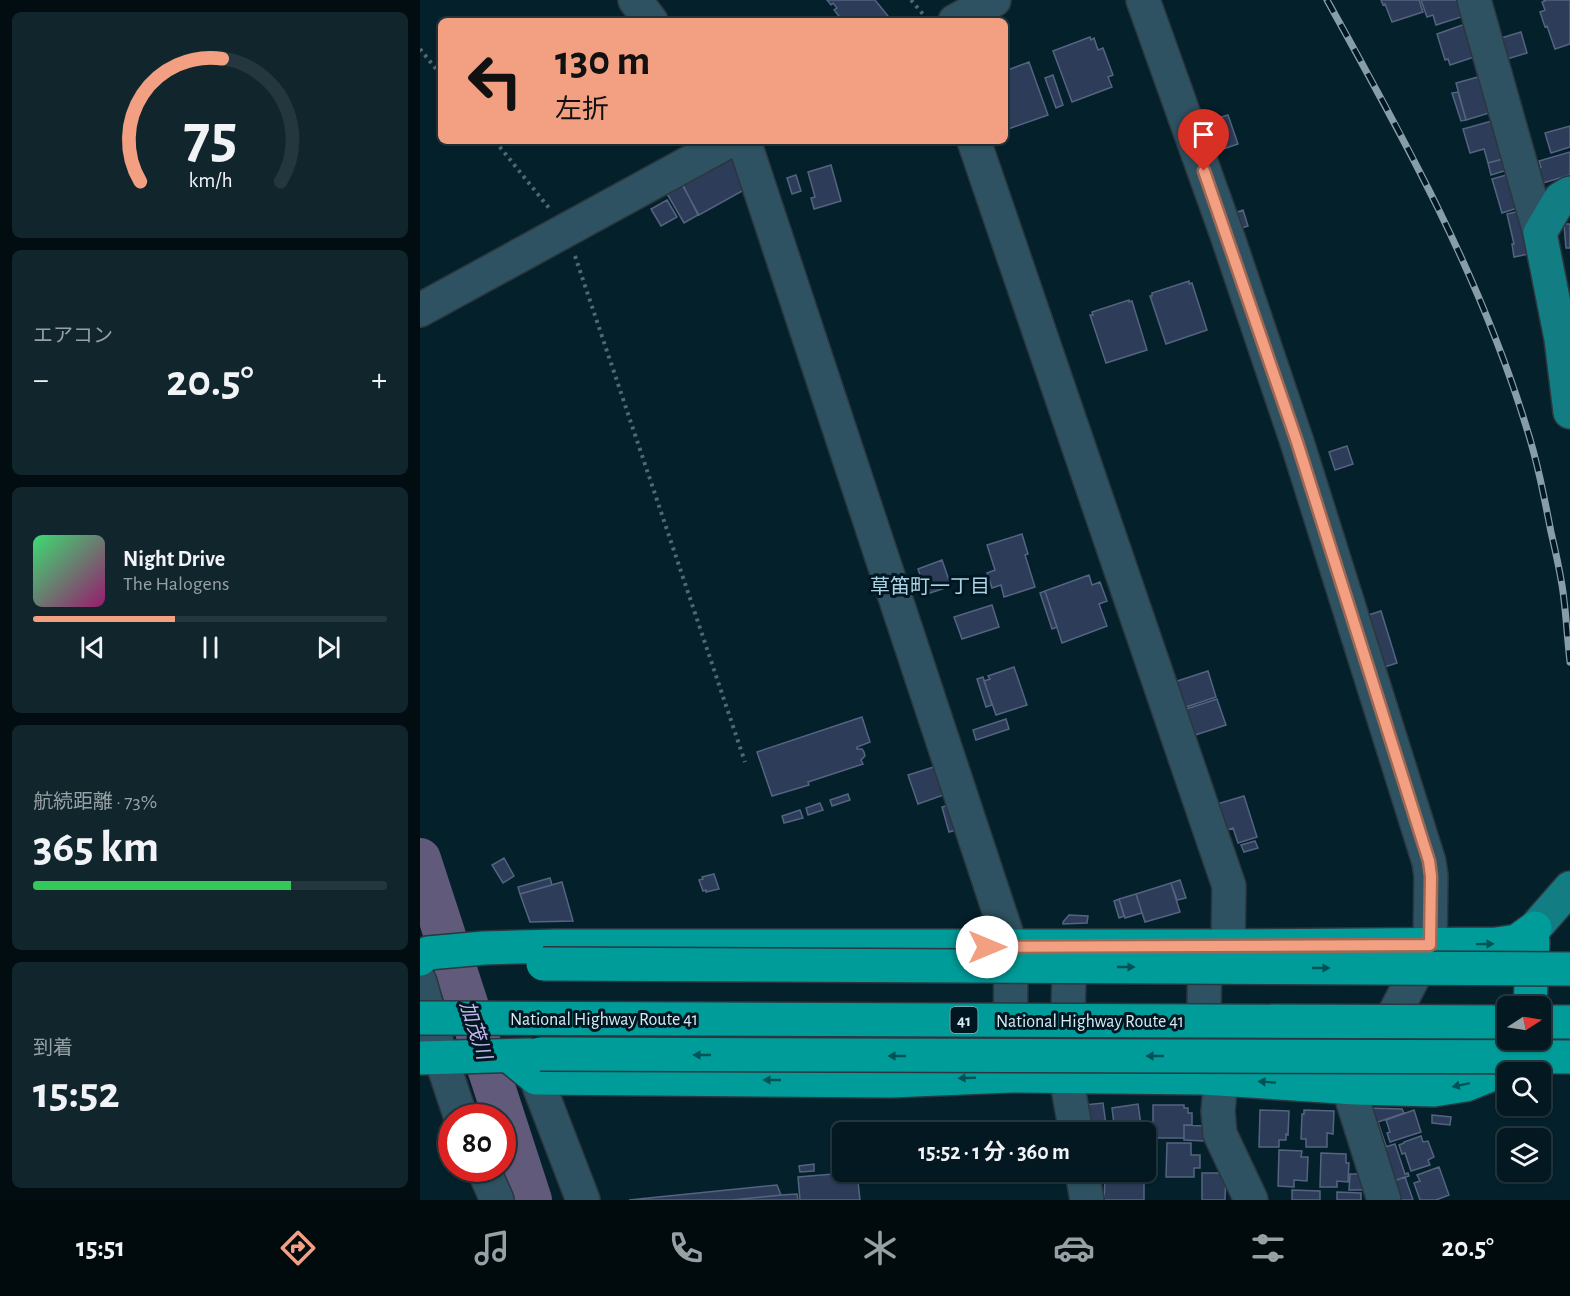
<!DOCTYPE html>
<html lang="ja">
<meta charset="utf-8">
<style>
:root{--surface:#031820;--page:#11252d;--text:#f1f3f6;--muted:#97a0a5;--line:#24373e;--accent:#f3a082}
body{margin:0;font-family:"Alegreya Sans","Noto Sans JP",sans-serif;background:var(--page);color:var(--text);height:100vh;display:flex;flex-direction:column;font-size:22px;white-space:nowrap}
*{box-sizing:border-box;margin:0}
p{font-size:20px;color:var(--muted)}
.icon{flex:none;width:33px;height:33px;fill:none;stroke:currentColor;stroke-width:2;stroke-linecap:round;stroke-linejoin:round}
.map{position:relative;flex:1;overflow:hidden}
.details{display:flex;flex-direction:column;gap:12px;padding:12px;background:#020d12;width:420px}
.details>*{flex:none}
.guide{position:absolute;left:18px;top:18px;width:570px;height:126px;border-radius:9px;box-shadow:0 2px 4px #0004,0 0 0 2px var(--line);background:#f3a082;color:#111;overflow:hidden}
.needle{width:39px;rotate:78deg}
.buttons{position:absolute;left:1077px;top:996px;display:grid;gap:12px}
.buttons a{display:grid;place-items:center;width:54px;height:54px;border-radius:9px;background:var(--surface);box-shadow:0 2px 4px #0004,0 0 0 2px var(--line);font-size:30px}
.speed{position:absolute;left:18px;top:1104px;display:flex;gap:12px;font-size:30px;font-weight:700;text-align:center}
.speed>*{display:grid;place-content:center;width:78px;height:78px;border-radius:50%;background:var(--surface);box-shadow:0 2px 4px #0004,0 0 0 2px var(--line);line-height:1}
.speed .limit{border:9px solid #d22;background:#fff;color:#111}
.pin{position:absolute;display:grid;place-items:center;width:51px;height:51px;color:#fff;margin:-62px -26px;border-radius:50% 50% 50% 0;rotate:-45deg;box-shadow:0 0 6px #0007}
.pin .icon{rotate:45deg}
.me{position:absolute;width:66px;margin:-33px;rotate:90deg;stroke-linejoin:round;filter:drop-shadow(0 0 4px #0008)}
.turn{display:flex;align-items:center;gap:21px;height:126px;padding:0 18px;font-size:27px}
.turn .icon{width:78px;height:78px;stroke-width:2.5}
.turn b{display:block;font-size:42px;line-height:51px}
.big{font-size:45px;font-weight:700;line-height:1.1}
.details .tile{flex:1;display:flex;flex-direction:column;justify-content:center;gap:9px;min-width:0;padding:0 21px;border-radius:9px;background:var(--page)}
.details .dial{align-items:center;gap:0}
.dial svg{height:156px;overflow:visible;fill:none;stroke:var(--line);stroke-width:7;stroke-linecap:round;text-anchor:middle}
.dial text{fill:var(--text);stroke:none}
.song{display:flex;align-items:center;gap:18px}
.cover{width:72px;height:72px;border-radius:9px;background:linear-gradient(135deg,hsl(140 70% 55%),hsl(320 70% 35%))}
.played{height:6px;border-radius:3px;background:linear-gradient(90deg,var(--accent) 40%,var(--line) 40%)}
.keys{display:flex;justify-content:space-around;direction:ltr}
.heat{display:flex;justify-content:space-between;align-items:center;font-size:33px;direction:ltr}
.charge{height:9px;border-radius:4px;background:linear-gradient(90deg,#34c759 73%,var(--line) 0)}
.trip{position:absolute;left:412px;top:1122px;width:324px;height:60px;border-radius:9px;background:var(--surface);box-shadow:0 2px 4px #0004,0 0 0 2px var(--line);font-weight:700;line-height:60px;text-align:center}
.tab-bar{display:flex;height:96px;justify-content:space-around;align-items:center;background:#010a0d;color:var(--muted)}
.tab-bar .icon{width:42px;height:42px}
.tab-bar .active{color:var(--accent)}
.tab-bar b{font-size:27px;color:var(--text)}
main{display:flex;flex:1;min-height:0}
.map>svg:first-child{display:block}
</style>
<main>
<section class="details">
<div class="tile dial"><svg viewBox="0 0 100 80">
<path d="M14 69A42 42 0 1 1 86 69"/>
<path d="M14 69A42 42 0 0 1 56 6" stroke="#f3a082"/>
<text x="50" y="56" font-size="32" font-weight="700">75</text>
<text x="50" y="72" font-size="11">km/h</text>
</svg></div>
<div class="tile"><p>エアコン</p>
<div class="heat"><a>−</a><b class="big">20.5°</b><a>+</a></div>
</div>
<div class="tile">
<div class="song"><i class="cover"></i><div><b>Night Drive</b><p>The Halogens</p></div></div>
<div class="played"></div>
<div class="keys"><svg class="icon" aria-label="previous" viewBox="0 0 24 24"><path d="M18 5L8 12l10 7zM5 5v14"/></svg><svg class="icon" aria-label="pause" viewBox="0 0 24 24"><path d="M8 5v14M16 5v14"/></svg><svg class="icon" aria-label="next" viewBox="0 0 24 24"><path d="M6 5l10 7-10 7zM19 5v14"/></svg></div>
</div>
<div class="tile"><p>航続距離 · 73%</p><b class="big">365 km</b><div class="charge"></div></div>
<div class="tile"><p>到着</p><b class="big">15:52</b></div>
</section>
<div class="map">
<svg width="1150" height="1200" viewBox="0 0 1150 1200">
<rect width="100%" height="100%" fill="#04202a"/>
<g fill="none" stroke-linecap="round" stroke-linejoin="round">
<path stroke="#625a7b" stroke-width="42" d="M 0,859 L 111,1200"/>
</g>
<path fill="#2d3c58" stroke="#546480" stroke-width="1.5" d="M 407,0 L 455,0 L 472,21 L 428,21 L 425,18 L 422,20 L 414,10 L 417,8 L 413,3 L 411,5 Z
M 961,0 L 999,0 L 1003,12 L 972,22 L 965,4 L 963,5 Z
M 1001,0 L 1041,0 L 1044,16 L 1016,25 L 1013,15 L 1007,17 Z
M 1124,0 L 1150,0 L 1150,44 L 1135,49 L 1127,26 L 1125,27 L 1120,12 L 1125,10 L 1122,2 L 1125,1 Z
M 1048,23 L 1060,55 L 1030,65 L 1028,59 L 1025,60 L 1017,34 Z
M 1101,32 L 1107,53 L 1087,59 L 1081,38 Z
M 670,37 L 671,40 L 674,38 L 678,50 L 683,48 L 693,75 L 688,77 L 692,87 L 652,102 L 633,51 Z
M 609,62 L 628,115 L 588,129 L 585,122 L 585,71 Z
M 633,75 L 643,105 L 636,108 L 625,78 Z
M 1058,77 L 1069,113 L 1046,120 L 1036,83 Z
M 1038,92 L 1046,120 L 1041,121 L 1032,93 Z
M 808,115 L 818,144 L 797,151 L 788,121 Z
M 1079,119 L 1090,157 L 1068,163 L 1064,149 L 1050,153 L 1043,129 Z
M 1150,126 L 1150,147 L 1131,153 L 1125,133 Z
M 313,149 L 333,185 L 279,215 L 259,179 Z
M 1150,152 L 1150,175 L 1123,183 L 1119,168 L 1121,167 L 1119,161 Z
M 1090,157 L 1094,168 L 1071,175 L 1068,163 Z
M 411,165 L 421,201 L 394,209 L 391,198 L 395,197 L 388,172 Z
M 1097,172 L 1107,205 L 1082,213 L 1072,179 Z
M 376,175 L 381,191 L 372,194 L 367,178 Z
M 262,183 L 278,215 L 264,223 L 246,192 Z
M 247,200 L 257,217 L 241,226 L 231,209 Z
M 823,210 L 828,226 L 812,231 L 806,216 Z
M 1104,210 L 1114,253 L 1094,257 L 1092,244 L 1094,244 L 1087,214 Z
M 1144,224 L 1150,224 L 1150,248 L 1146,248 Z
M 769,281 L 769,284 L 772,283 L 787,330 L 746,344 L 730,296 L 732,296 L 732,293 Z
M 709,300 L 709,302 L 712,301 L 727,350 L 686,363 L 670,315 L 673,315 L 672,312 Z
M 927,446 L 933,464 L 915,470 L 909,452 Z
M 602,534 L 608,554 L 605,555 L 615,587 L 584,597 L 581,585 L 572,588 L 567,573 L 575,570 L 567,545 Z
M 522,560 L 531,586 L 507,594 L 498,569 Z
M 669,575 L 672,585 L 680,582 L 687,601 L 679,604 L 687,626 L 642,643 L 625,591 Z
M 625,591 L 637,627 L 632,629 L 620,593 Z
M 572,605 L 579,627 L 542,639 L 534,617 Z
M 961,611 L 977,663 L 958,669 L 942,617 Z
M 594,667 L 607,705 L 576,715 L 564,681 L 570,679 L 568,676 Z
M 788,671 L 796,697 L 760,709 L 751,683 Z
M 563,677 L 572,705 L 566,707 L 557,679 Z
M 797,699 L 806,725 L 766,738 L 757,712 Z
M 442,717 L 450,742 L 437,747 L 437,749 L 442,749 L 444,752 L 445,756 L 441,760 L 443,764 L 388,782 L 389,785 L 352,796 L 337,752 Z
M 586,719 L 589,729 L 556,740 L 553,730 Z
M 520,765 L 529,793 L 498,804 L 488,775 Z
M 428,794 L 430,800 L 412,806 L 410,800 Z
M 824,796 L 837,837 L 818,843 L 813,828 L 805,831 L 797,804 Z
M 400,803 L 403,810 L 388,815 L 386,808 Z
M 533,804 L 540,829 L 529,832 L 522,807 Z
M 380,810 L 383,818 L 364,823 L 362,816 Z
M 835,841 L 838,848 L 824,852 L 821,845 Z
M 84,858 L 94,876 L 83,883 L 72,865 Z
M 294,874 L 299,889 L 286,892 L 286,890 L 283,891 L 279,880 L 283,879 L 282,877 Z
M 130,878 L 132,885 L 100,894 L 98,887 Z
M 760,880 L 766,898 L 757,900 L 751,883 Z
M 142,882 L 153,921 L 110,922 L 100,894 Z
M 751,883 L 760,912 L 725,922 L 716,894 Z
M 716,894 L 722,913 L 705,918 L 699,899 Z
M 699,899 L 704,916 L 699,918 L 694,901 Z
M 649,915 L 668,916 L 667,923 L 643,924 L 643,922 Z
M 683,1103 L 687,1132 L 668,1132 L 665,1105 Z
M 718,1104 L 722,1132 L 695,1132 L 692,1108 Z
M 733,1105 L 764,1105 L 764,1108 L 768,1108 L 768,1113 L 772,1113 L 772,1125 L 764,1125 L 764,1138 L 733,1138 Z
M 947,1108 L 982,1109 L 984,1113 L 958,1122 L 966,1146 L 956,1149 Z
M 840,1110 L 869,1111 L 868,1135 L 866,1134 L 866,1140 L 859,1140 L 859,1147 L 839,1147 Z
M 884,1110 L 914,1111 L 913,1134 L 907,1133 L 907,1147 L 886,1147 L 886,1139 L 881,1139 L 882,1114 L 884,1114 Z
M 994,1110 L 1001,1132 L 970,1142 L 967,1133 L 970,1132 L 966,1120 Z
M 1012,1115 L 1031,1117 L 1030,1125 L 1012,1123 Z
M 764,1125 L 784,1126 L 784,1141 L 764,1140 Z
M 1001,1136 L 1003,1142 L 1008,1141 L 1014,1157 L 1008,1160 L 1010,1165 L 991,1171 L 985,1153 L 982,1154 L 979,1145 L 984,1143 L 984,1142 Z
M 747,1143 L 771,1143 L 771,1155 L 780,1155 L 780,1168 L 774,1168 L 774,1177 L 746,1177 Z
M 975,1144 L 985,1174 L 988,1173 L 989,1176 L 967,1183 L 956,1150 Z
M 859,1150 L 882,1151 L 881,1157 L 888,1157 L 887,1181 L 874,1180 L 874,1187 L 858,1186 Z
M 901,1153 L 926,1154 L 926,1163 L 929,1163 L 928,1182 L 917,1181 L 917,1187 L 900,1187 Z
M 394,1164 L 394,1171 L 380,1172 L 379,1166 Z
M 1019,1167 L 1029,1195 L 1016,1200 L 1000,1200 L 994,1183 L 1000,1181 L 997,1175 Z
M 437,1172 L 440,1200 L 380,1200 L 378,1177 Z
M 782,1173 L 806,1173 L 805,1200 L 782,1200 Z
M 930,1174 L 944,1174 L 944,1190 L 929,1190 Z
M 985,1177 L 993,1200 L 974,1200 L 968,1183 Z
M 685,1179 L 724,1180 L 724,1200 L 684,1200 Z
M 357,1185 L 361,1195 L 312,1200 L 209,1200 Z
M 872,1190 L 900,1191 L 900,1200 L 872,1200 Z
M 917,1192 L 941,1193 L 941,1200 L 917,1200 Z
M 377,1194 L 378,1200 L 312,1200 L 361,1195 Z"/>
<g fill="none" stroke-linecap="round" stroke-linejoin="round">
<g stroke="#2b363f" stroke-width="36">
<path id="minor" d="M 215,0 L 231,21
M 723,0 L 807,235 L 877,442 L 1009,862 L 1011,876 L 1010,945 L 936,1088 L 933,1102 L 964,1200
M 1054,0 L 1120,233
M 535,21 L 574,0
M 324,141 L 591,947 L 590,1076
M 554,141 L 809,886 L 808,946
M 0,310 L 309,141
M 650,946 L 646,1077 L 656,1132
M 0,982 L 21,1058 L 41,1118
M 116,1078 L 163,1200
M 783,1078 L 785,946
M 801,1079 L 798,1111 L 800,1134 L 831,1200
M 63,1168 L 77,1200
M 662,1172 L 667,1200"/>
</g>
<g stroke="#2b363f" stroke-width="36">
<path id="major" d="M 1150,193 L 1140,199 L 1120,233 L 1141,339 L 1150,412
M 1115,928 L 1150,888"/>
</g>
<g stroke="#2b363f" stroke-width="36">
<path id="highway" d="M 0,959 L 8,953 L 64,948 L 136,946 L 808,946 L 1076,944 L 1097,941 L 1115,928
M 1110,1006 L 1113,942
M 1120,1022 L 1150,1022
M 89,1056 L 116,1078 L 471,1081 L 590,1076 L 783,1078 L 936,1088 L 1014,1090 L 1046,1085 L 1071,1075 L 1100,1047 L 1102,1040
M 0,1058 L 109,1055"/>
</g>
<path stroke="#4f6872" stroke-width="4" stroke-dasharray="3 4.5" stroke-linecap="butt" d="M 491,0 L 508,20
M 0,49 L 21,75
M 75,141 L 129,208
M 155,256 L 325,762"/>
<use href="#minor" stroke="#2e5261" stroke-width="33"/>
<use href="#major" stroke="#127e83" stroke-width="33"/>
<use href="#highway" stroke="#009c99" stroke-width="33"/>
<g stroke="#879ea8" stroke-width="7">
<path id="rail" d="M 907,0 C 983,137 1060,275 1106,426 C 1117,460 1124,496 1131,532 C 1135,549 1139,567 1142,585 C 1146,610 1147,636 1150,662"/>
</g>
<use href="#rail" stroke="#001621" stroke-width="4.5" stroke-dasharray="14" stroke-linecap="butt"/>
<g stroke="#2b363f" stroke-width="36" stroke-linecap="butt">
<path id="highway-bridge" d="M 123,964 L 1150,969
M 0,1018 L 1088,1022
M 120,1054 L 1150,1057"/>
</g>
<use href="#highway-bridge" stroke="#009c99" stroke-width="33"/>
</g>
<defs><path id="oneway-solid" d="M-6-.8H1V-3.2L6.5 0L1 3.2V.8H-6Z" transform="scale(1.5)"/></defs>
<g fill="#005257">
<use href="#oneway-solid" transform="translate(1065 944) rotate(-1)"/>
<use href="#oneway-solid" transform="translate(706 967)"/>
<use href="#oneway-solid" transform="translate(901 968)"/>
<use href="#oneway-solid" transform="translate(282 1055) rotate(-180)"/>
<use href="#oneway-solid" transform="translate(477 1056) rotate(-180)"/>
<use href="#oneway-solid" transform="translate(735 1056) rotate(-180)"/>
<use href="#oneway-solid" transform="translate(547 1078) rotate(178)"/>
<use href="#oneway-solid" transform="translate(352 1080) rotate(-180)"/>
<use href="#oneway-solid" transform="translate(847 1082) rotate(-176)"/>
<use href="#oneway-solid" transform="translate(1041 1085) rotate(168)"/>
</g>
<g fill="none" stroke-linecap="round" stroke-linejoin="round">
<g stroke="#9e6854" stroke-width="15">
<path id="route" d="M 567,947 L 1010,945 L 1011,876 L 1009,861 L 877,442 L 784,171"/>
</g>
<use href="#route" stroke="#f3a082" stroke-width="10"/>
</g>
<g text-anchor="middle" stroke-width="6" stroke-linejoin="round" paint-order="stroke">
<rect fill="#001621" stroke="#96abb5" stroke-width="1.5" x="530.5" y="1007" width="27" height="26" rx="4.5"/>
<g font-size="16" font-weight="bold" fill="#d7ebf4">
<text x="544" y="1026">41</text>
</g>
<g font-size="18" fill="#d7ebf4" stroke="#001621">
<text x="184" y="1025">National Highway Route 41</text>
<text x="670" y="1027">National Highway Route 41</text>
</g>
<g font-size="20" fill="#add5e7" stroke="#001621">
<text x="510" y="593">草笛町一丁目</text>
</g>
<g font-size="20" font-style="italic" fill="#c5b6f0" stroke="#001621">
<text transform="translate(56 1030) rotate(72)" y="7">加茂川</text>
</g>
</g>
</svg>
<div class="buttons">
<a><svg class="needle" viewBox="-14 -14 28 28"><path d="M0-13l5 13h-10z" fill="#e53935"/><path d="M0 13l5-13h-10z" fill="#97a0a5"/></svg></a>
<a><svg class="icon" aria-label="search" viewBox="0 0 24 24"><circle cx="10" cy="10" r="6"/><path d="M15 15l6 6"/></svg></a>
<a><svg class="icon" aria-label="layers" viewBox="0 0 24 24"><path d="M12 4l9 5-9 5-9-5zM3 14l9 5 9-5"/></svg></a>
</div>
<div class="speed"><div class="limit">80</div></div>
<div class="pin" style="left:784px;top:171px;background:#d93025"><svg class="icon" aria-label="arrive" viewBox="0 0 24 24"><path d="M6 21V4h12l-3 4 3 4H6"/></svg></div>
<svg class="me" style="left:567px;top:947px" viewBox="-20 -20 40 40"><circle r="19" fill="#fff"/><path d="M0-13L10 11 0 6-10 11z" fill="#f3a082"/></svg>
<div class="trip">15:52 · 1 分 · 360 m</div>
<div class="guide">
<div class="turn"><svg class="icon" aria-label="left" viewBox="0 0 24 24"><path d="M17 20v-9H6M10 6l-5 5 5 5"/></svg><div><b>130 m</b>左折</div></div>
</div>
</div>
</main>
<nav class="tab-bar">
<b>15:51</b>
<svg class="icon active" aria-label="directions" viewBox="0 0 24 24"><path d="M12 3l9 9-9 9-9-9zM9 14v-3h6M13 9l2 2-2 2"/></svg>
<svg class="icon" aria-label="music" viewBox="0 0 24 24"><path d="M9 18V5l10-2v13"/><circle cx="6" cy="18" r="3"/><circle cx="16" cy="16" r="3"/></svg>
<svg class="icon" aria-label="phone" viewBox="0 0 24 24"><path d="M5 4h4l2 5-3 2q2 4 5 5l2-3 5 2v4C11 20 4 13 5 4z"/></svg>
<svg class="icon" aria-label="climate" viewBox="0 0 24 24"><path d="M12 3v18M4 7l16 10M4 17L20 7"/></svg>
<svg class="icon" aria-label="car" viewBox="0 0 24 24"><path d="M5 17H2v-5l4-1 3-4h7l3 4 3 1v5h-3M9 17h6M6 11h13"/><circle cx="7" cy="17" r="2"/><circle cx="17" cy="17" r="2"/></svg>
<svg class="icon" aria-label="filters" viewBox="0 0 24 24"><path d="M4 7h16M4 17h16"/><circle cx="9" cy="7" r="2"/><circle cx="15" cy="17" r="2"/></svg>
<b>20.5°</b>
</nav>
